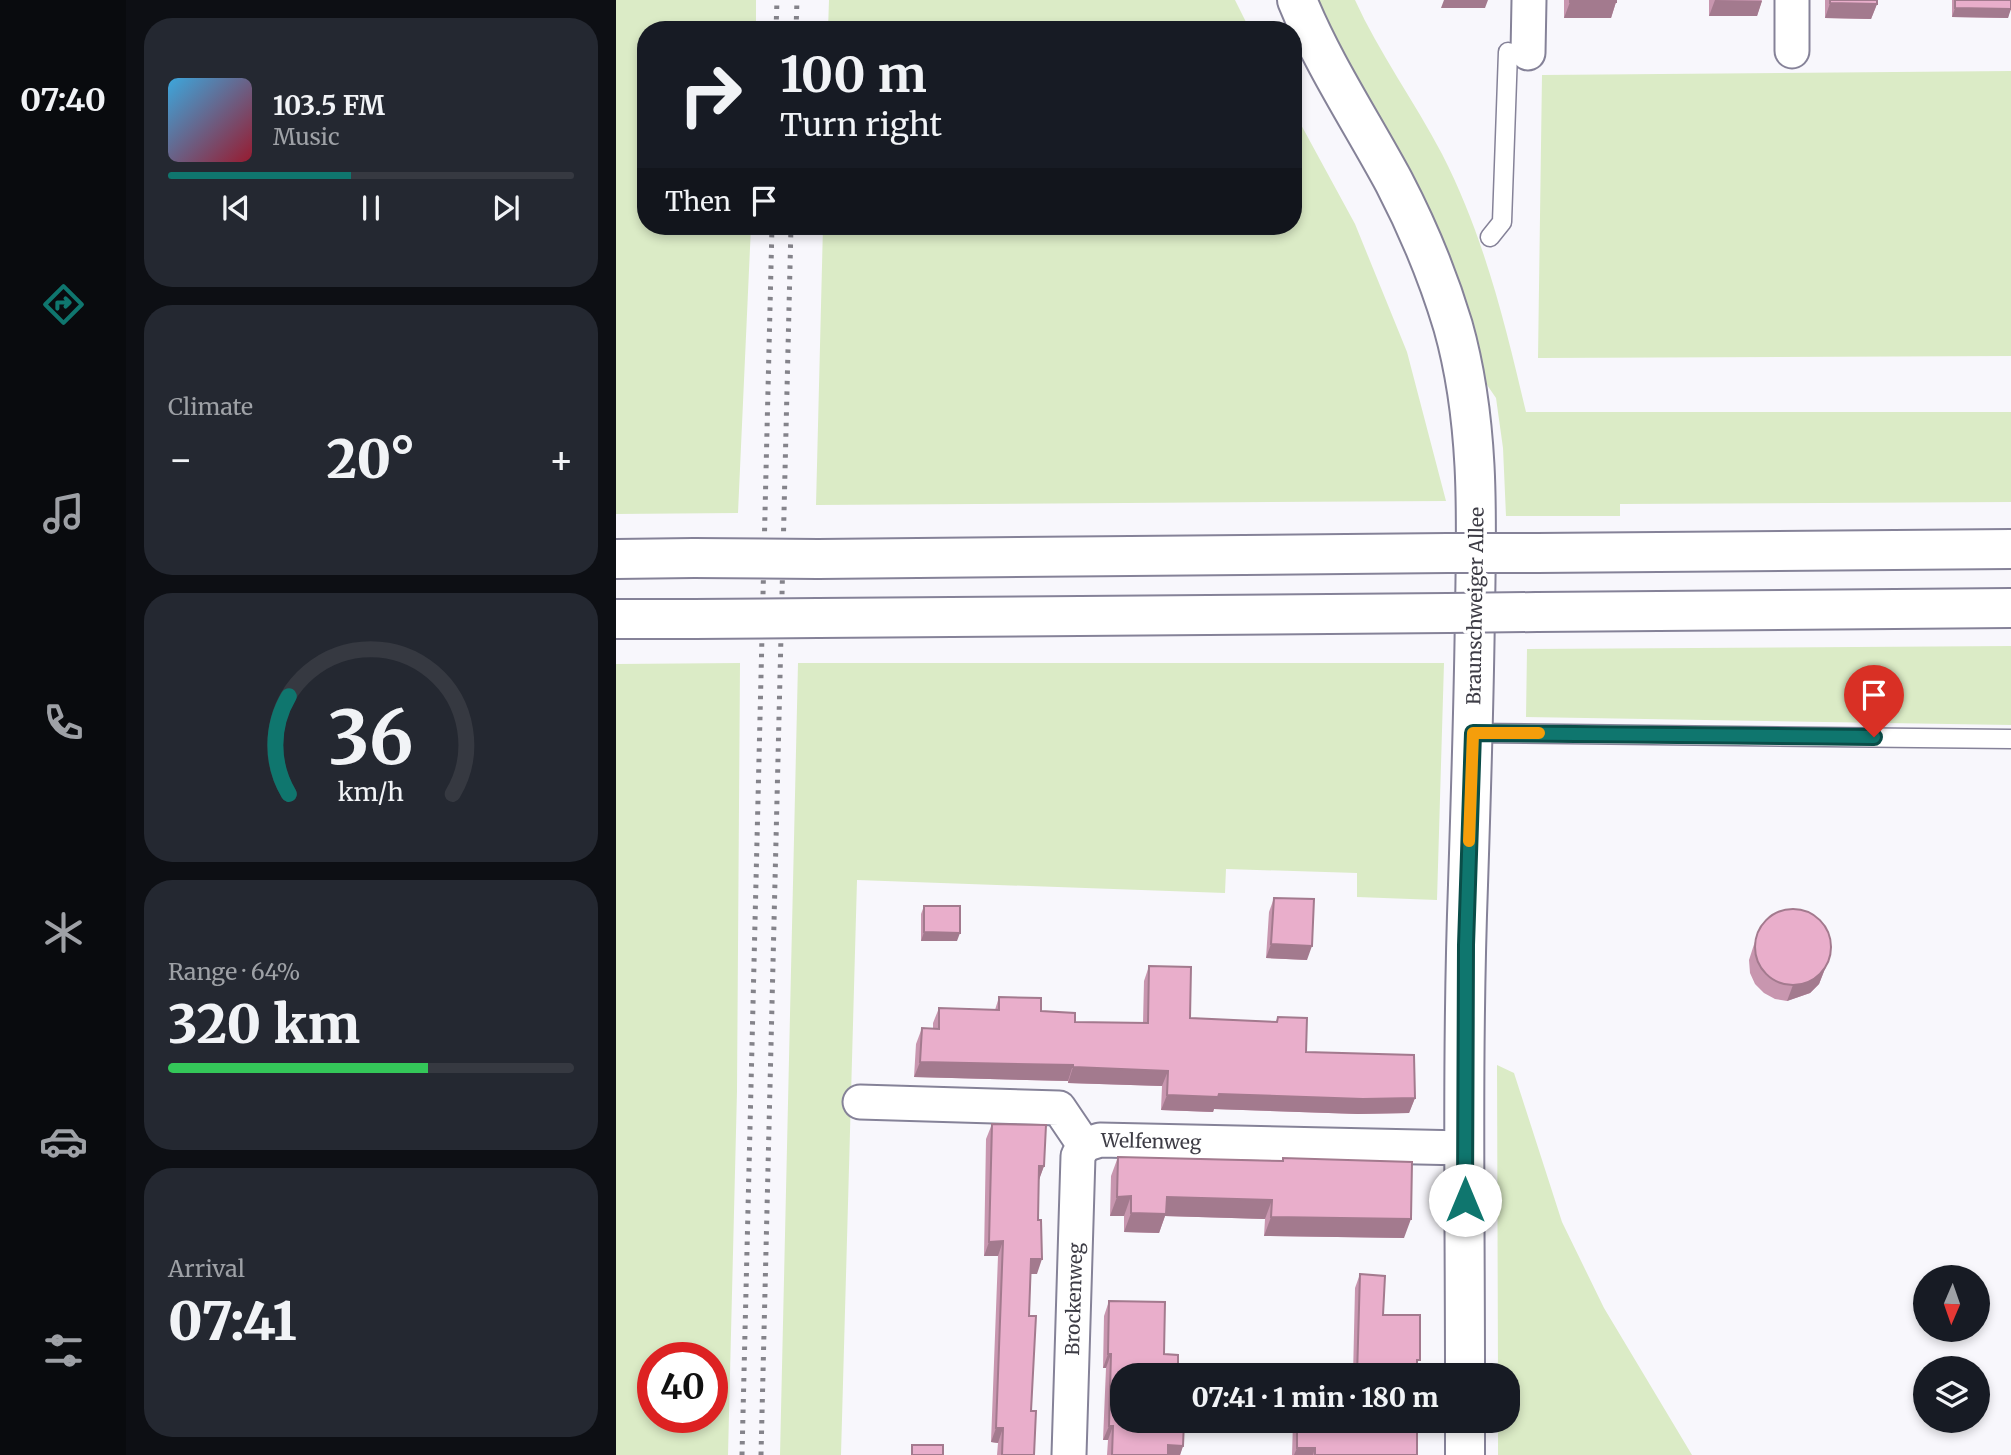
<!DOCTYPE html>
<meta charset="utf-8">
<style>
:root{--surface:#171b24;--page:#242831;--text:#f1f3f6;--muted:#9ea1a6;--line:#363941;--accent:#0f766e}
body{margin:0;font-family:Merriweather,serif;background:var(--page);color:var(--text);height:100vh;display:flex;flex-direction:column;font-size:26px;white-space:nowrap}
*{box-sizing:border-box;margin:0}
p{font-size:23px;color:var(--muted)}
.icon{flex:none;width:38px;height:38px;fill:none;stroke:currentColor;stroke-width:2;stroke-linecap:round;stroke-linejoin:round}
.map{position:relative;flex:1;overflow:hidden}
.drawer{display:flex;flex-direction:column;gap:18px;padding:18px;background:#0d0f14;width:490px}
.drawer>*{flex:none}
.guide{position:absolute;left:21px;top:21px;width:665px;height:214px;border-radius:28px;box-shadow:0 4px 10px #0003;background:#171b24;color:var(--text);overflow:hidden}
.needle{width:46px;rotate:182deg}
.controls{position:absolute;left:1297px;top:1265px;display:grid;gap:14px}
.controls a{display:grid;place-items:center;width:77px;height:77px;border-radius:50%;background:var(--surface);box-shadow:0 4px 10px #0003;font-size:35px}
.speed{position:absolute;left:21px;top:1342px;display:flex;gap:14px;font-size:35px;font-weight:700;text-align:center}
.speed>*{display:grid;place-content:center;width:91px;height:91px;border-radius:50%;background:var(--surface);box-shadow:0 4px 10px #0003;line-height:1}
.speed .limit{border:10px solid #d22;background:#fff;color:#111}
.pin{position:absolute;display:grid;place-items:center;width:60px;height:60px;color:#fff;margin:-72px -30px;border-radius:50% 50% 50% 0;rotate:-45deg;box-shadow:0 0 7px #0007}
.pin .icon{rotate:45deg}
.me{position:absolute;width:77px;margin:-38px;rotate:0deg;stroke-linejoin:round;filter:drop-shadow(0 0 5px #0008)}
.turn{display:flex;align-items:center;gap:24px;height:147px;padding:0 28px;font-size:32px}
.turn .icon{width:91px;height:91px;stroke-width:2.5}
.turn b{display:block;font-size:49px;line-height:60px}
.then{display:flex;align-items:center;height:66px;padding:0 28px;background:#0003;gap:14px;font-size:26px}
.big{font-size:52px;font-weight:800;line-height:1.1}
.drawer .widget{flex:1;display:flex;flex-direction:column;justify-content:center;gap:10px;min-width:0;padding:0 24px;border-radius:28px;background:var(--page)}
.drawer .dial{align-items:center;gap:0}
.dial svg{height:182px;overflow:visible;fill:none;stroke:var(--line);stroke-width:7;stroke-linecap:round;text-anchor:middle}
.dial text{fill:var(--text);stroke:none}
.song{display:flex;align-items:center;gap:21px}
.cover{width:84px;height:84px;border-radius:10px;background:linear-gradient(135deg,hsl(200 70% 55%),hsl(350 70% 35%))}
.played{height:7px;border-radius:4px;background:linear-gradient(90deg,var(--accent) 45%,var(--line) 45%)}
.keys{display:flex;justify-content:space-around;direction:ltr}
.heat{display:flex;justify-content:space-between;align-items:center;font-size:38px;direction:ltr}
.charge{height:10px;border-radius:5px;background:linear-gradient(90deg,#34c759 64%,var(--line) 0)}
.trip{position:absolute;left:494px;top:1363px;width:410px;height:70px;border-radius:28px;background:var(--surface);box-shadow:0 4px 10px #0003;font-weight:800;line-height:70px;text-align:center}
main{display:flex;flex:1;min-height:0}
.dock{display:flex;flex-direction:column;width:126px;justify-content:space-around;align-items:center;background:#090b0e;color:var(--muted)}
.dock .icon{width:49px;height:49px}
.dock .active{color:var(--accent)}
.dock b{font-size:32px;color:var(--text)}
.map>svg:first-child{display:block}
</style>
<main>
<nav class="dock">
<b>07:40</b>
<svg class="icon active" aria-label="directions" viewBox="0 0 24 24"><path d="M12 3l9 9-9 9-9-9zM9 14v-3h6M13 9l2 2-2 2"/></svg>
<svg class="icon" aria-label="music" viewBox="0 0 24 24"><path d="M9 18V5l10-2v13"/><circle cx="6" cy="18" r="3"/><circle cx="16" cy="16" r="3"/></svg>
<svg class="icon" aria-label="phone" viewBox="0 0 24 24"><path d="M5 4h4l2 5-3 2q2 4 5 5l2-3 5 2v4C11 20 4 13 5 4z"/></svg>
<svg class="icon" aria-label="climate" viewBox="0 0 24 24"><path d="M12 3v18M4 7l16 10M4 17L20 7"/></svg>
<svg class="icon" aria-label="car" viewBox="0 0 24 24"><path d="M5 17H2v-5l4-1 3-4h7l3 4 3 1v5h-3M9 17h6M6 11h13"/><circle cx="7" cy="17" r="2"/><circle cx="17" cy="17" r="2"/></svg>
<svg class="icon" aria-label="filters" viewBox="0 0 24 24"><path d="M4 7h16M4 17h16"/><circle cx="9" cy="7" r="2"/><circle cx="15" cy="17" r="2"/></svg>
</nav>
<section class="drawer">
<div class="widget">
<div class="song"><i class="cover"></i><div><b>103.5 FM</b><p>Music</p></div></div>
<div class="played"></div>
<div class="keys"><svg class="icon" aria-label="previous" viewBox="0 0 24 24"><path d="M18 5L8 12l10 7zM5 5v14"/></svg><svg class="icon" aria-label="pause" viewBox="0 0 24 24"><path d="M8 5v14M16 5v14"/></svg><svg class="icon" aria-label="next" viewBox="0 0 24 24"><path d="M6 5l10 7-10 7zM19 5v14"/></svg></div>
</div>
<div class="widget"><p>Climate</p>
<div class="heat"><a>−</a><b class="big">20°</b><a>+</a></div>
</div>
<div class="widget dial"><svg viewBox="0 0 100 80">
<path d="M14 69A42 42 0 1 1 86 69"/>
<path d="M14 69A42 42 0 0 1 14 26" stroke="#0f766e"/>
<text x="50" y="56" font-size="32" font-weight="700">36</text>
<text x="50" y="72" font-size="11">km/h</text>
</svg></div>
<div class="widget"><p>Range · 64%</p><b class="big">320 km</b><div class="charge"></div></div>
<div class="widget"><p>Arrival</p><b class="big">07:41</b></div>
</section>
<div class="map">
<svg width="1395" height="1455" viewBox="0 0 1395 1455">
<rect width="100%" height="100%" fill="#f8f7fc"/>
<path fill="#dbebc6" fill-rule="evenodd" d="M 0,0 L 140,0 L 140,30 L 30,30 L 30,226 L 135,226 L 122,513 L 0,514 Z
M 213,0 L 619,0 L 634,30 L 212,30 Z
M 702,0 L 739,0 C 763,53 799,102 826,154 C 868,236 889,323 910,412 L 1395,412 L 1395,502 L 1004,504 L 1004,516 L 890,516 L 887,448 L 880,398 L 867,379 L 857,322 L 834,256 L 714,27 Z
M 1395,71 L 1395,356 L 922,358 L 926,75 Z
M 677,110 L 739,224 L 791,352 L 830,501 L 200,505 L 207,226 L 677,226 Z
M 1395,646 L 1395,725 L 910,717 L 911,649 Z
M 124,663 L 121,1091 L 112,1455 L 0,1455 L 0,664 ZM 37,1358 L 96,1358 L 96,1418 L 37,1418 Z
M 182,663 L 828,663 L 821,900 L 741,897 L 741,873 L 610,869 L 609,893 L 241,880 L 225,1455 L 164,1455 Z
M 881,1065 L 898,1073 L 946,1222 L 988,1308 L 1076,1455 L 882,1455 L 882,1421 L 891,1421 L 891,1376 L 882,1375 Z"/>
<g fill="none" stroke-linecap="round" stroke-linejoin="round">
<g stroke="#858298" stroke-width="21">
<path id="lane" d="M 874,237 L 886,222 L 892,52
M 857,733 L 1395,739"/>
</g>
<g stroke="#858298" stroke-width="37">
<g id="street">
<path d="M 1176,51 L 1176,0"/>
<path d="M 912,53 L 913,0"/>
<path d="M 244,1102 L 443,1108 L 468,1145"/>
<path id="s1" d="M 468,1145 L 484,1140 L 849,1148"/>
<path id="s2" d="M 453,1455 L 462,1156 L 468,1145"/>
</g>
</g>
<g stroke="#858298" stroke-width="42">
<path id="secondary" d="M 681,0 C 707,64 745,121 778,182 C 802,228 822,276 837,326 C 863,418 861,513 859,608 C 858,701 855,793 852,885 C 846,1048 849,1212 849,1376
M 849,1421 L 849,1455"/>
</g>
<g stroke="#858298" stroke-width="42">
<path id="highway" d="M 921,553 L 1395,549
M 0,559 L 78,558
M 202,559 L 832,553
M 921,612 L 1395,608
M 202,618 L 832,613
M 0,619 L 78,619"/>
</g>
<use href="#lane" stroke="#fff" stroke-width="18"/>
<use href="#street" stroke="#fff" stroke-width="33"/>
<use href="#secondary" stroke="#fff" stroke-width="38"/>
<use href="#highway" stroke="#fff" stroke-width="38"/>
<path stroke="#84838a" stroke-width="5" stroke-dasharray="3.5 7" stroke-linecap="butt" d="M 160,30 L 161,0
M 180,30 L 181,0
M 126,1455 L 156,226
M 145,1455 L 175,226"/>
<g stroke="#858298" stroke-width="42" stroke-linecap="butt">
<path id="highway-bridge" d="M 832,553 L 921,553
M 78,558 L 202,559
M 832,613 L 921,612
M 78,619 L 202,618"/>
</g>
<use href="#highway-bridge" stroke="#fff" stroke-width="38"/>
</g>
<path fill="#c896af" d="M 948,0 L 1000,0 L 1000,2 L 995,18 L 948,18 Z
M 1093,0 L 1146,0 L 1141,16 L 1093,16 Z
M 1209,0 L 1261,0 L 1261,4 L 1255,19 L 1209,18 Z
M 1336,0 L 1395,0 L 1392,18 L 1336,17 Z
M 658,898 L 691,960 L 650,958 L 653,912 Z
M 308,906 L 341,941 L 305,941 L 305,914 Z
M 1142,932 L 1214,956 L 1203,984 L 1194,993 L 1171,1001 L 1159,999 L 1148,993 L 1139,984 L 1134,973 L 1133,960 Z
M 533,966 L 574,1018 L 660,1022 L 662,1017 L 690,1052 L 799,1098 L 793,1113 L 742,1114 L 598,1109 L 597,1112 L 545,1110 L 546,1086 L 452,1083 L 452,1081 L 298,1077 L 300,1044 L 306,1028 L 317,1029 L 317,1023 L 323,1008 L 379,1010 L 383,997 L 459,1022 L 527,1023 L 528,981 Z
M 376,1124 L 428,1166 L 423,1179 L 421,1274 L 415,1274 L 413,1316 L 415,1411 L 418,1455 L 381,1455 L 382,1443 L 375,1442 L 382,1256 L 368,1256 L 370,1139 Z
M 502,1157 L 666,1161 L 667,1158 L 788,1238 L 648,1236 L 649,1219 L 549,1216 L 543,1233 L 508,1232 L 508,1216 L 494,1216 L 495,1176 Z
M 744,1274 L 767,1315 L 801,1369 L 801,1376 L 737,1376 L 739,1288 Z
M 493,1301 L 506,1376 L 567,1446 L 564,1455 L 491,1455 L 492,1440 L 487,1440 L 490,1368 L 487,1368 L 488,1316 Z
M 677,1421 L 801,1421 L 801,1455 L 676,1455 Z"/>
<path fill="#a37a8e" d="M 828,0 L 872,0 L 869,8 L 825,8 Z
M 1099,0 L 1146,1 L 1141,16 L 1093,16 Z
M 954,2 L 1000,2 L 995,18 L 948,18 Z
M 1214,3 L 1261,4 L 1255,19 L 1209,18 Z
M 1339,8 L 1395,9 L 1392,18 L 1336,17 Z
M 308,932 L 344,933 L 341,941 L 305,941 Z
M 655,944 L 696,946 L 691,960 L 650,958 Z
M 1214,956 L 1203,984 L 1194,993 L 1171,1001 L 1177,985 Z
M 304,1062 L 457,1065 L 452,1081 L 298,1077 Z
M 457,1067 L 552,1071 L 546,1086 L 452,1083 Z
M 603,1094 L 799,1098 L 793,1113 L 742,1114 L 598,1109 L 597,1112 L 545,1110 L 551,1095 Z
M 423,1166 L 428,1166 L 423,1180 Z
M 515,1196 L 508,1216 L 494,1216 L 501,1197 Z
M 551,1197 L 656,1200 L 649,1219 L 549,1216 L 543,1233 L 508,1232 L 515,1213 Z
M 655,1217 L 795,1219 L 788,1238 L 648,1236 Z
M 387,1241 L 382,1256 L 368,1256 L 373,1242 Z
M 415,1259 L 426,1259 L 421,1274 L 410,1274 Z
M 492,1354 L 495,1354 L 490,1368 L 487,1368 Z
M 493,1426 L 497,1426 L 492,1440 L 487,1440 Z
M 380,1428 L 387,1428 L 382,1443 L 375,1442 Z
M 552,1445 L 567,1446 L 564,1455 L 549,1455 Z
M 681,1448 L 699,1448 L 697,1455 L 678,1455 Z"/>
<path fill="#e9aecb" stroke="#a37a8e" stroke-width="2" d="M 954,0 L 1000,0 L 1000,2 L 954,2 Z
M 1214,0 L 1261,0 L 1261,4 L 1214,3 Z
M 1339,0 L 1395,0 L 1395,9 L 1339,8 Z
M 658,898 L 698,899 L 696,946 L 655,944 Z
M 308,906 L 344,906 L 344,933 L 308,932 Z
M1139 947a38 38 0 1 1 76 0a38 38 0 1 1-76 0Z
M 533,966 L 575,967 L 574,1018 L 661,1022 L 662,1017 L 691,1018 L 690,1052 L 798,1055 L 799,1098 L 747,1099 L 603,1094 L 602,1097 L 551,1095 L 552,1071 L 457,1067 L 457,1065 L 304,1062 L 306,1028 L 323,1029 L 323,1008 L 383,1010 L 383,997 L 425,998 L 425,1011 L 459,1013 L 459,1022 L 532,1023 Z
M 376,1124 L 430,1125 L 428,1166 L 423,1166 L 422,1220 L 425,1220 L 426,1259 L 415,1259 L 413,1316 L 420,1316 L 415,1411 L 420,1411 L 418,1455 L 386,1455 L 387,1428 L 380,1428 L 387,1241 L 373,1242 Z
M 502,1157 L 667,1161 L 667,1158 L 796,1162 L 795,1219 L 655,1217 L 656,1200 L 551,1197 L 550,1214 L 515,1213 L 515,1196 L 501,1197 Z
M 744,1274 L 769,1276 L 767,1315 L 804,1315 L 804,1360 L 801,1360 L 801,1376 L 741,1376 Z
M 493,1301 L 549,1302 L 548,1354 L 562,1355 L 562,1376 L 506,1376 L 506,1421 L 568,1421 L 567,1446 L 552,1445 L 552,1455 L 496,1455 L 497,1426 L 493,1426 L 495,1354 L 492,1354 Z
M 681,1421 L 801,1421 L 801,1455 L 699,1455 L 699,1448 L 681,1448 Z
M 296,1445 L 327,1445 L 327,1455 L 296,1455 Z"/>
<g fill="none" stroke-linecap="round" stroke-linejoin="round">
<g stroke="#0a4d48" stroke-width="18">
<path id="route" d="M 849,1200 L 850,945 L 857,733 L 1258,737"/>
</g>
<use href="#route" stroke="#0f766e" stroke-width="12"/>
<path stroke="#f59e0b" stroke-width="12" d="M 853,841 L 857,733 L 923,733"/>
</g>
<g text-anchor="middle" stroke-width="7" stroke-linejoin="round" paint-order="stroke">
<g font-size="19" fill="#3d3c45" stroke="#fff">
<text transform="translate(859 606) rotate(-89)" y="7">Braunschweiger Allee</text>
<text dy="7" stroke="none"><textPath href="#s1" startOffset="68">Welfenweg</textPath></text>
<text dy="7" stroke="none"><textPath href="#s2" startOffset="156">Brockenweg</textPath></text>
</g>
</g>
</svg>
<div class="controls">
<a><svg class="needle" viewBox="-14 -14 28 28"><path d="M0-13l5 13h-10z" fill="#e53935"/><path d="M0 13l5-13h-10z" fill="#9ea1a6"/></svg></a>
<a><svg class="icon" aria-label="layers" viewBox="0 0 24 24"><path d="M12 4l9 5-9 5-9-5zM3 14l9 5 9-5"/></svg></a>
</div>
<div class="speed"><div class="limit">40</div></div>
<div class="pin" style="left:1258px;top:737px;background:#d93025"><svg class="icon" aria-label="arrive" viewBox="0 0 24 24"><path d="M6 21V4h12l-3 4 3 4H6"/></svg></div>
<svg class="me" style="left:849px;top:1200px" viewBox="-20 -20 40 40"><circle r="19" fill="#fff"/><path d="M0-13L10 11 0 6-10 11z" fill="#0f766e"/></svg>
<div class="trip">07:41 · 1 min · 180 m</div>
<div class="guide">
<div class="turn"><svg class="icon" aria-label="right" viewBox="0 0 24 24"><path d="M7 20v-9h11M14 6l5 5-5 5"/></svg><div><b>100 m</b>Turn right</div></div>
<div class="then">Then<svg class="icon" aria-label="arrive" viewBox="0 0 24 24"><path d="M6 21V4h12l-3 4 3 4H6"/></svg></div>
</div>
</div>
</main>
